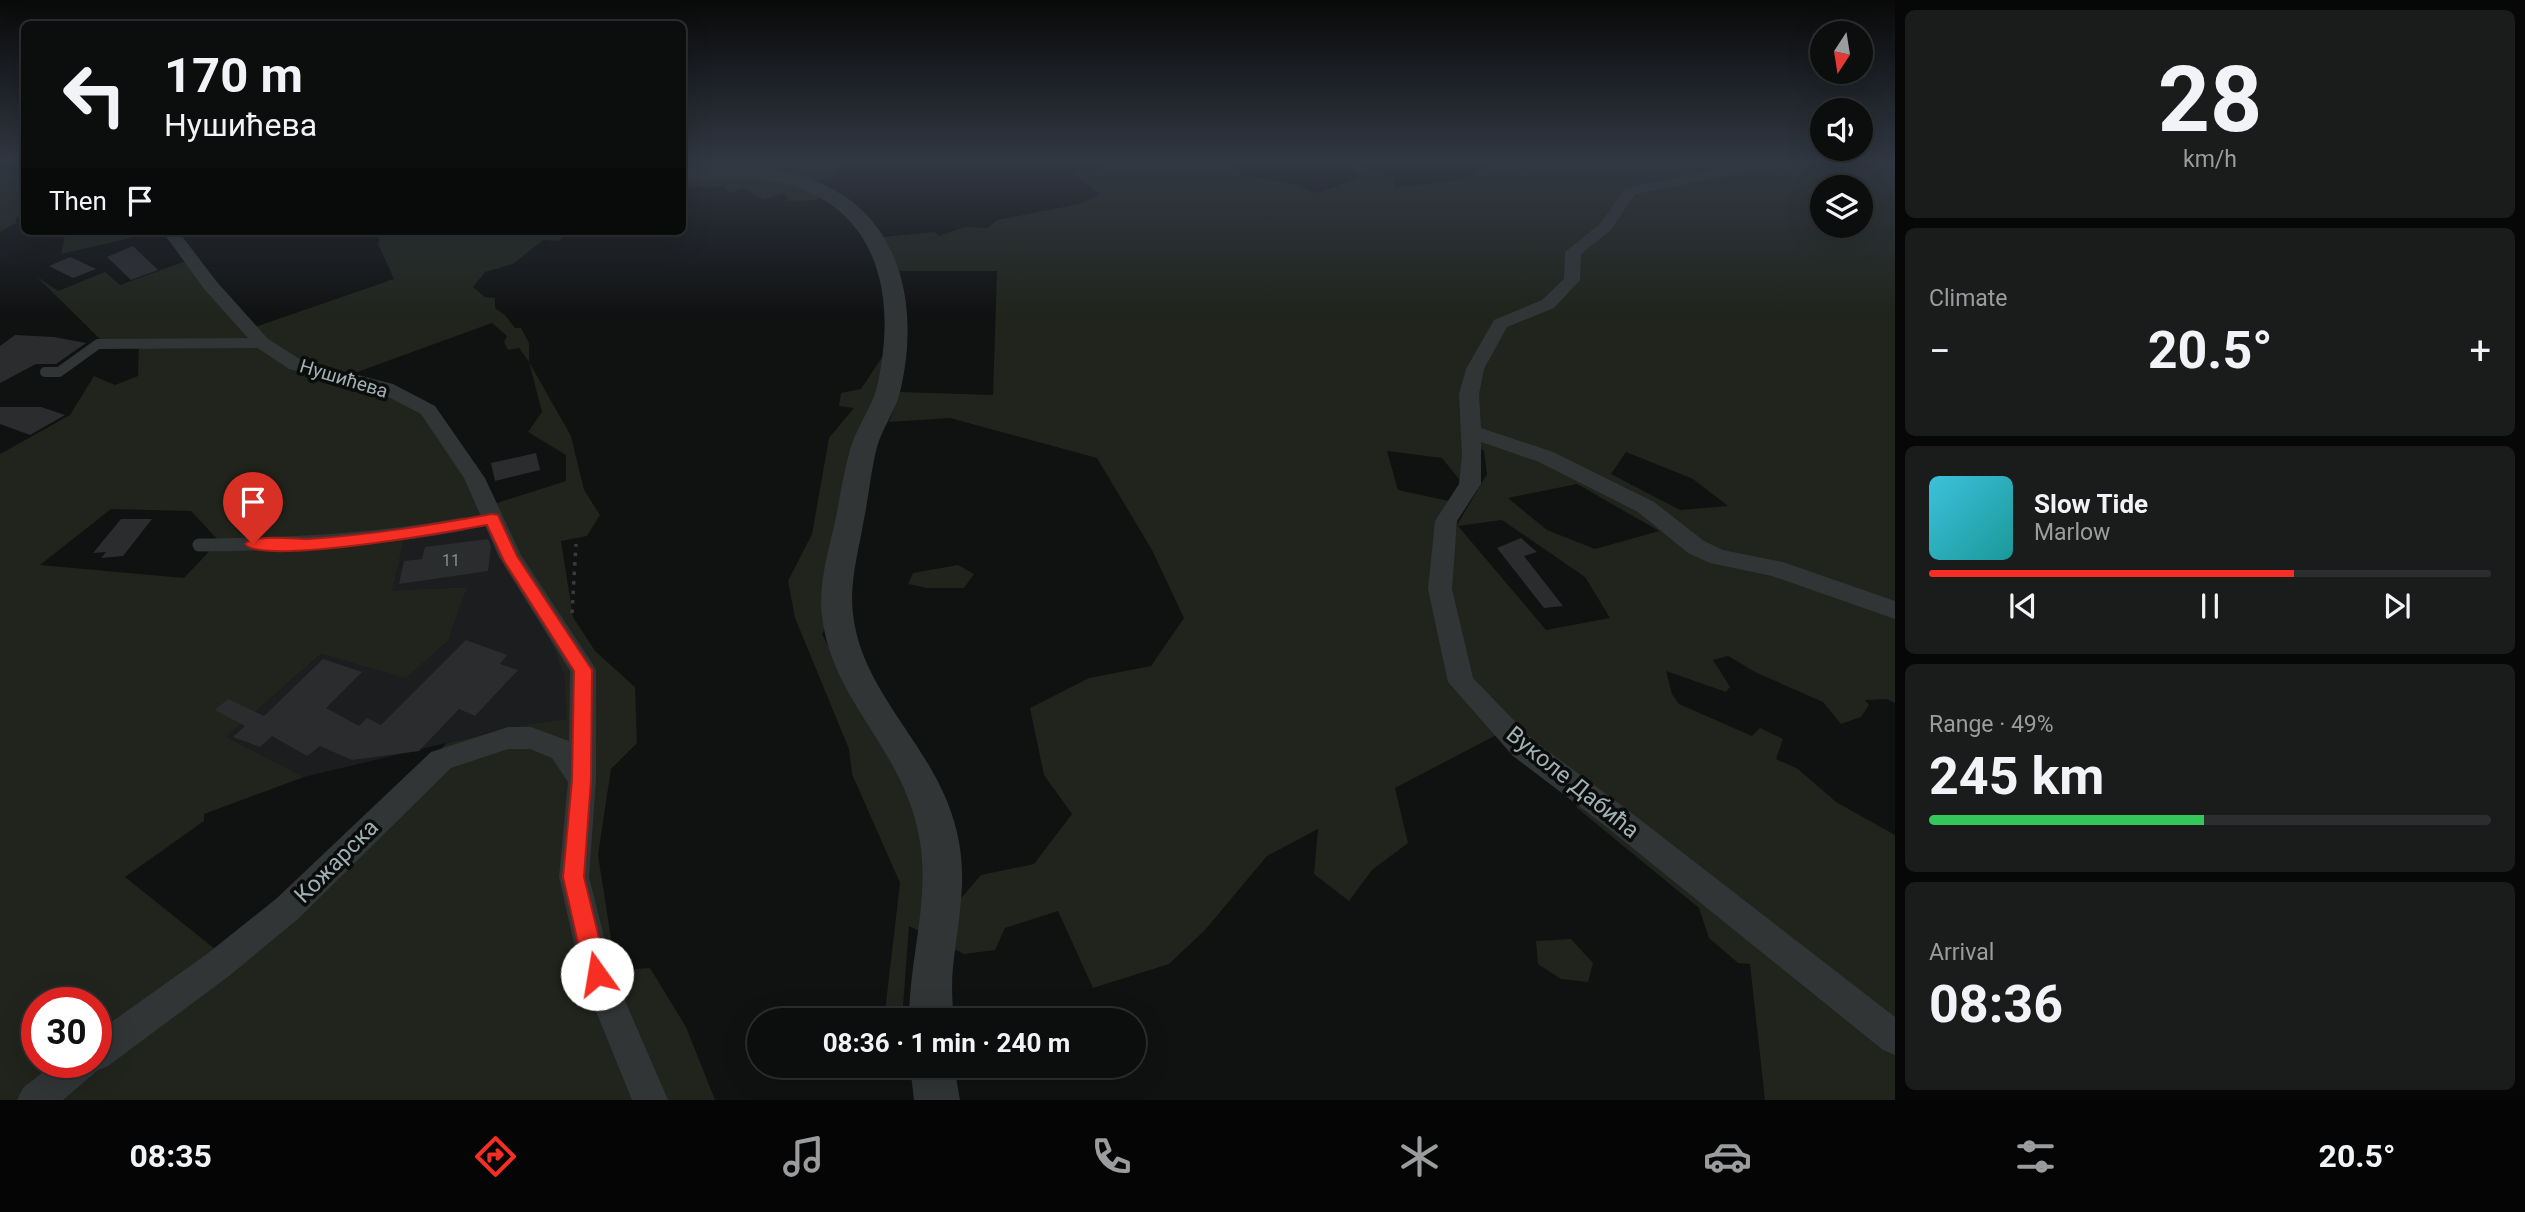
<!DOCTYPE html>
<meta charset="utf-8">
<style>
:root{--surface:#0c0d0d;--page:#1a1b1b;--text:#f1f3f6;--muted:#9a9c9d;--line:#2c2d2e;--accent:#f62e23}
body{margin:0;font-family:Roboto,sans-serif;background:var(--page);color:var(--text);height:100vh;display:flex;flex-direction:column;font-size:26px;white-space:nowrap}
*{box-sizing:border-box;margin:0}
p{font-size:23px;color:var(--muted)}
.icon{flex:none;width:38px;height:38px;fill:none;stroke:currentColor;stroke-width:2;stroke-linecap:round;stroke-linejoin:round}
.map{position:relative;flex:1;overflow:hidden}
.panel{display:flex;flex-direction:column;gap:10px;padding:10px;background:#070707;width:630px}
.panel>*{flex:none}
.top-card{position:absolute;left:21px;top:21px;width:665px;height:214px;border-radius:10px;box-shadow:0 7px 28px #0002,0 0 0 2px var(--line);background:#0c0d0d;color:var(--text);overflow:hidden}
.needle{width:46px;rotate:192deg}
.tools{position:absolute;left:1810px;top:21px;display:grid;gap:14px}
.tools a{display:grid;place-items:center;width:63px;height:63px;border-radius:50%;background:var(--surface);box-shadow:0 7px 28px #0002,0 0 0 2px var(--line);font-size:35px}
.speed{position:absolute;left:21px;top:987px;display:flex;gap:14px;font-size:35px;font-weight:700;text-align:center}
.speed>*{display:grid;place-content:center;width:91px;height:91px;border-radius:50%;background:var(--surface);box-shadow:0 7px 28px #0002,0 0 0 2px var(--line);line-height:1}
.speed .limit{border:10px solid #d22;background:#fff;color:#111}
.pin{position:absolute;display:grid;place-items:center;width:60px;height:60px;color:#fff;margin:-72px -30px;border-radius:50% 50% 50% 0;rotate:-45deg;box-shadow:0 0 7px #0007}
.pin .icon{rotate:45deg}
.me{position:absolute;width:77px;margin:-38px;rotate:347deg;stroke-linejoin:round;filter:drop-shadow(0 0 5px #0008)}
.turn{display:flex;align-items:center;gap:24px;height:147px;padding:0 28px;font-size:32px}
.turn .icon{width:91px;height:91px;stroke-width:2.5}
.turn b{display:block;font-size:49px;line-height:60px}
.then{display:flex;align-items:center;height:66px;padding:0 28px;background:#0003;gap:14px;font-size:26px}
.big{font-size:52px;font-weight:700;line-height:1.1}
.panel .card{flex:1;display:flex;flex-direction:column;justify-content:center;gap:10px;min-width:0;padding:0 24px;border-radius:10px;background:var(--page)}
.panel .dial{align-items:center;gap:0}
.dial b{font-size:91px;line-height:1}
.song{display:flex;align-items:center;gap:21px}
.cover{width:84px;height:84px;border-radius:10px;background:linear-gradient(135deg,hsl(190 70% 55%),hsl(180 70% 35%))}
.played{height:7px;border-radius:4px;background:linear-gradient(90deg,var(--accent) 65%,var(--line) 65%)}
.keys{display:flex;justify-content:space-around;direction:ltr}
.heat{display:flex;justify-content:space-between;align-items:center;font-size:38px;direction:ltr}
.charge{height:10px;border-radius:5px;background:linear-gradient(90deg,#34c759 49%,var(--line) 0)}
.trip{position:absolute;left:747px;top:1008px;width:399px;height:70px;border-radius:35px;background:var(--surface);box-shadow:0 7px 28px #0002,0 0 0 2px var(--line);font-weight:700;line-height:70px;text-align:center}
.tabs{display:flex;height:112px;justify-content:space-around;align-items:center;background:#050505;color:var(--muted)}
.tabs .icon{width:49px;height:49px}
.tabs .on{color:var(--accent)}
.tabs b{font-size:32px;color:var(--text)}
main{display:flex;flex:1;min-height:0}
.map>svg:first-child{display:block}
</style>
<main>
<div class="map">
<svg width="1895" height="1100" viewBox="0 0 1895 1100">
<rect width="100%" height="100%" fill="#101111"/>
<path fill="#1c1d1e" d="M 489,523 L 541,615 L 564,675 L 568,719 L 522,725 L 304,777 L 225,737 L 321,654 L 406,677 L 448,641 L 466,587 L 391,592 L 404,540 Z"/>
<path fill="#20241c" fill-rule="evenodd" d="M 682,162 L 850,162 L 844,168 L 835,169 L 835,176 L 814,182 L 683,171 Z
M 1115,162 L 1235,162 L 1242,175 L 1289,183 L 1317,193 L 1363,177 L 1343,165 L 1365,167 L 1392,177 L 1395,188 L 1461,180 L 1491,162 L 1895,162 L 1895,703 L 1887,699 L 1865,700 L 1869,705 L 1861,717 L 1841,724 L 1823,702 L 1755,672 L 1728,656 L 1713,660 L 1730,687 L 1726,692 L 1666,671 L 1672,694 L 1679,704 L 1752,736 L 1760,728 L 1783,739 L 1776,759 L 1798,769 L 1836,802 L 1895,835 L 1895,1100 L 1765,1100 L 1750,964 L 1738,963 L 1709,938 L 1699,908 L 1577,808 L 1573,792 L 1504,731 L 1395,788 L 1408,843 L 1372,870 L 1349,901 L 1314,874 L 1318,829 L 1267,856 L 1205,930 L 1169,964 L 1093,988 L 1058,911 L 1005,928 L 995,950 L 964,954 L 909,926 L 902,1020 L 884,1020 L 900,883 L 852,774 L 849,749 L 795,618 L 788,581 L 812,534 L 829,438 L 854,408 L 839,406 L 841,393 L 861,389 L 886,351 L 844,590 L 822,634 L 866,720 L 891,750 L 956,904 L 981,875 L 1034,864 L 1072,814 L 1044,775 L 1030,708 L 1089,678 L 1151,666 L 1184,618 L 1152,550 L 1097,458 L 950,418 L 889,422 L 900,392 L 993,395 L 997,271 L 899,271 L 884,237 L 935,232 L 939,236 L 965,227 L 988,228 L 997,220 L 1080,204 L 1100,194 L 1074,174 L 1100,169 ZM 1822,187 L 1860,187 L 1860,226 L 1822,226 ZM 1480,448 L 1484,451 L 1487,474 L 1457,525 L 1451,572 L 1449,501 L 1398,490 L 1387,451 L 1442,458 L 1462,483 ZM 1626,452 L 1693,479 L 1728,506 L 1680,510 L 1611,474 ZM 1577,484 L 1659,531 L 1595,549 L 1547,530 L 1508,498 ZM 1502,520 L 1585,577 L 1610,618 L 1546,630 L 1458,526 Z
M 0,170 L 24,178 L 24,215 L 16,218 L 16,223 L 0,232 Z
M 682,177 L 781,179 L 826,194 L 817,200 L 789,201 L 785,193 L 763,200 L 743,188 L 734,192 L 727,191 L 725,186 C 709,189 698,186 683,188 Z
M 66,231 L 160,231 L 61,254 Z
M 381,231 L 570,231 L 559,241 L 543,240 L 513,264 L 485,272 L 473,287 L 485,297 L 495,298 L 495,308 L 505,315 L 515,328 L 521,328 L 529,343 L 529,362 L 571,436 L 584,490 L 600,515 L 587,536 L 561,541 L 573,617 L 595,651 L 635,687 L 637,743 L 611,769 L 598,855 L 616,970 L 650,968 L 686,1027 L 715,1100 L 0,1100 L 0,454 L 70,415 L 94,376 L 115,385 L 138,376 L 139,340 L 101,340 L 36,276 L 58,291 L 105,272 L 120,285 L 186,261 L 255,327 L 394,279 L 378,244 ZM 492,323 L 507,336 L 504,342 L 508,350 L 519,348 L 529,362 L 542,412 L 528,432 L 566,455 L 566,481 L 497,503 L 433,408 L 349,375 ZM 497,505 L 564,675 L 567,719 L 522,725 L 447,743 L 306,880 L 220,953 L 125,877 L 204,821 L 204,814 L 304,777 L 226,737 L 321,654 L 406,678 L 448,641 L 467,587 L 392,591 L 404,540 L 489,523 ZM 111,509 L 191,511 L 219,541 L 184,578 L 40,565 ZM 37,1003 L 96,1003 L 96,1062 L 37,1062 Z
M 958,565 L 974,574 L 964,588 L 927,588 L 908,584 L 913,573 Z
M 1571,939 L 1593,963 L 1588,982 L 1561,979 L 1538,964 L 1536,941 Z"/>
<path fill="#2b2c2e" d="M 133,246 L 158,270 L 131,280 L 107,257 Z
M 70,257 L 77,260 L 96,269 L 73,278 L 49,266 Z
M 15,335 L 54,337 L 86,343 L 56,364 L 36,364 L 0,383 L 0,346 Z
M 0,407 L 41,407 L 65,415 L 30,435 L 0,424 Z
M 536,453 L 540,470 L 495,481 L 491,463 Z
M 121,519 L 152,519 L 123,556 L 101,558 L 106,552 L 93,553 Z
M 1521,538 L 1537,552 L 1524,556 L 1563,606 L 1544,608 L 1497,548 Z
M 488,539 L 491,546 L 488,571 L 399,584 L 404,561 L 422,559 L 425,547 Z
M 466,640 L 507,655 L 500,664 L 518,670 L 475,716 L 459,709 L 419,751 L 352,760 L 320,746 L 307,756 L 272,736 L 260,747 L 233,737 L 245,726 L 215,710 L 228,699 L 264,716 L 323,659 L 362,672 L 326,708 L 359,726 L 367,718 L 381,725 Z"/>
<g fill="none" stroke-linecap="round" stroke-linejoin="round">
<path stroke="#373d3d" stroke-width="3.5" stroke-dasharray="3.5 6" stroke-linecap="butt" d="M 572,613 L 576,544"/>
<path stroke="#313536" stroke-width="10" d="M 45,372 L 59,372 L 98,344 L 262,343
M 454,526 L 492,519"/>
<path stroke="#313536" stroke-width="13" d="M 199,545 C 289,544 375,541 463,524"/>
<path fill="#313536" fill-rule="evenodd" d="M 1756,162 L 1783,162 L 1776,166 L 1635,194 L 1611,230 L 1581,254 L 1580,280 L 1554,308 L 1507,327 L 1484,369 L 1479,394 L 1481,428 L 1553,452 L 1654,502 L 1704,541 L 1723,550 L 1783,562 L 1895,601 L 1895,619 L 1772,576 L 1710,563 L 1688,553 L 1638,512 L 1539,462 L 1481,442 L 1481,484 L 1457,521 L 1452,589 L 1473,678 L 1533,740 L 1629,811 L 1895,1017 L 1895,1055 L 1883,1050 L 1609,829 L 1513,756 L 1448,682 L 1428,589 L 1435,521 L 1459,484 L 1462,456 L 1459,394 L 1466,369 L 1494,320 L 1542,300 L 1564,279 L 1565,252 L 1600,224 L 1625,188 Z
M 162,231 L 178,231 L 217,282 L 268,339 L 303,361 L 393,384 L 435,406 L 485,478 L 521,555 L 592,663 L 596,670 L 596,780 L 589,877 L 613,973 L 668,1100 L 632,1100 L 581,974 L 559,877 L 568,782 L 552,758 L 530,749 L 508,749 L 451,768 L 299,918 L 229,976 L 108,1066 L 98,1070 L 63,1100 L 17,1100 L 23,1088 L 56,1062 L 96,1062 L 96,1033 L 207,954 L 277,898 L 431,752 L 508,727 L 531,727 L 569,741 L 570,671 L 499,557 L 464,478 L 421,414 L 379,392 L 289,369 L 256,347 L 205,290 Z"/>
<path fill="#313536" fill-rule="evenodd" d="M 682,167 C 722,169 765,165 803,177 C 898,205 921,300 901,388 C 897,409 883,426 877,447 C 871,470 869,495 864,519 C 859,550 849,582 853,614 C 861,686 920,735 947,801 C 972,864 960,904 953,967 C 951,985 953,1003 953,1020 L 909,1020 C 910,941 939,879 909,801 C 885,735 830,689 822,616 C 818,585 828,553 835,522 C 840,498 843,474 850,450 C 856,428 871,409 877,387 C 896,304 883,215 793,186 C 759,175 718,180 682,179 Z
M 910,1066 L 954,1066 L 960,1100 L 914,1100 Z"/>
</g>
<linearGradient id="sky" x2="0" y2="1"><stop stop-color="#090909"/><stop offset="0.51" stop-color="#313843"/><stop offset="1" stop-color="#313843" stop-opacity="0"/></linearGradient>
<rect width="1895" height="316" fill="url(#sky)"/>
<path fill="#f62e23" stroke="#a01e17" stroke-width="2" d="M 492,514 L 498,515 L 517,556 L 592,670 L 591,780 L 584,877 L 608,974 L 605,982 L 597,985 L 589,982 L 585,974 L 563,877 L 572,780 L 574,671 L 504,561 L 487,525 C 454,531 262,566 245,544 C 253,534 294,539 308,539 C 371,535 431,525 492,514 Z"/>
<g text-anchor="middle" stroke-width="7" stroke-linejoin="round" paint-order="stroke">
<g font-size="16" fill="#849092">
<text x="451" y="566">11</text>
</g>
<g font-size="19" fill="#a1b1b3" stroke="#0b0c0c">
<text transform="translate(344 378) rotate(17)" y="7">Нушићева</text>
</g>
<g font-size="23" fill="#a1b1b3" stroke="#0b0c0c">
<text transform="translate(1573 782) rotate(39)" y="8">Вуколе Дабића</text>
<text transform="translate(336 861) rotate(-45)" y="8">Кожарска</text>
</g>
</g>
</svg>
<div class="tools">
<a><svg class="needle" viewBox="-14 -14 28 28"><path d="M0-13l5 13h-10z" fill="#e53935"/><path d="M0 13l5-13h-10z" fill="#9a9c9d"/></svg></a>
<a><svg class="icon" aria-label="sound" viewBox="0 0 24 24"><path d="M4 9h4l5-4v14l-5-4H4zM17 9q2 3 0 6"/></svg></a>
<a><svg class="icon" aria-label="layers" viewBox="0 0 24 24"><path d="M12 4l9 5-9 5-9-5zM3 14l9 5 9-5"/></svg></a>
</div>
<div class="speed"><div class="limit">30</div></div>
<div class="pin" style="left:253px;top:544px;background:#d93025"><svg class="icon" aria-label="arrive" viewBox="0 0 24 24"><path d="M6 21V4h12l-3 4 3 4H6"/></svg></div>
<svg class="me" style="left:597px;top:974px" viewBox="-20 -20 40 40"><circle r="19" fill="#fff"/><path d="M0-13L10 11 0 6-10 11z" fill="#f62e23"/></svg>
<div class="trip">08:36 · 1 min · 240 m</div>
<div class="top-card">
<div class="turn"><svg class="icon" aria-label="left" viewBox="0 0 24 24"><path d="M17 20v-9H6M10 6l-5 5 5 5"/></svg><div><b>170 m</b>Нушићева</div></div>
<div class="then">Then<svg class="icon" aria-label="arrive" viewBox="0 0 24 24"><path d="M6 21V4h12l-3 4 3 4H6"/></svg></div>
</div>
</div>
<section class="panel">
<div class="card dial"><b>28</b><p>km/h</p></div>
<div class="card"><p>Climate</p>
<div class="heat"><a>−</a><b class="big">20.5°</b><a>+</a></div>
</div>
<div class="card">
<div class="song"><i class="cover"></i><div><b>Slow Tide</b><p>Marlow</p></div></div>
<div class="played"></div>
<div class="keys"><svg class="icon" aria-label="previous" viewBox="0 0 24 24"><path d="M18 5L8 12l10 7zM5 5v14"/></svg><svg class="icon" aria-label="pause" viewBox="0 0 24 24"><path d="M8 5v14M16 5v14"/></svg><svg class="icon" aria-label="next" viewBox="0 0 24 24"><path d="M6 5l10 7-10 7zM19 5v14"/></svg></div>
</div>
<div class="card"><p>Range · 49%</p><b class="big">245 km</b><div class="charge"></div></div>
<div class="card"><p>Arrival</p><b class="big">08:36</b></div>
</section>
</main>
<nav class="tabs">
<b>08:35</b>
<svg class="icon on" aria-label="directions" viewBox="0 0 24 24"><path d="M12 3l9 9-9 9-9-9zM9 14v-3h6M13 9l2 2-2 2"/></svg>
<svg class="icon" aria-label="music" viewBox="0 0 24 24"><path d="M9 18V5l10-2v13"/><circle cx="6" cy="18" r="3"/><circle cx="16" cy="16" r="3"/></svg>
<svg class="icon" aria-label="phone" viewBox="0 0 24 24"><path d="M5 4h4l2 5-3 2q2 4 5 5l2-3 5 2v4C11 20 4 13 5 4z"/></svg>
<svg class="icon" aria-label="climate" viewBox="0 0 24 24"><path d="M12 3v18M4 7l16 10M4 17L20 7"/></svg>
<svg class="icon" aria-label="car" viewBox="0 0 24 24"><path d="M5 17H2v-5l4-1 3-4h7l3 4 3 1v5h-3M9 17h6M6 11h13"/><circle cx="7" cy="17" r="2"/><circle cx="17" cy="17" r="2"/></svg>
<svg class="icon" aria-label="filters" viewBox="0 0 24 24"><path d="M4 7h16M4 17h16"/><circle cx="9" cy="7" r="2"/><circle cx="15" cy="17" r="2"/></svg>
<b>20.5°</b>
</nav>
